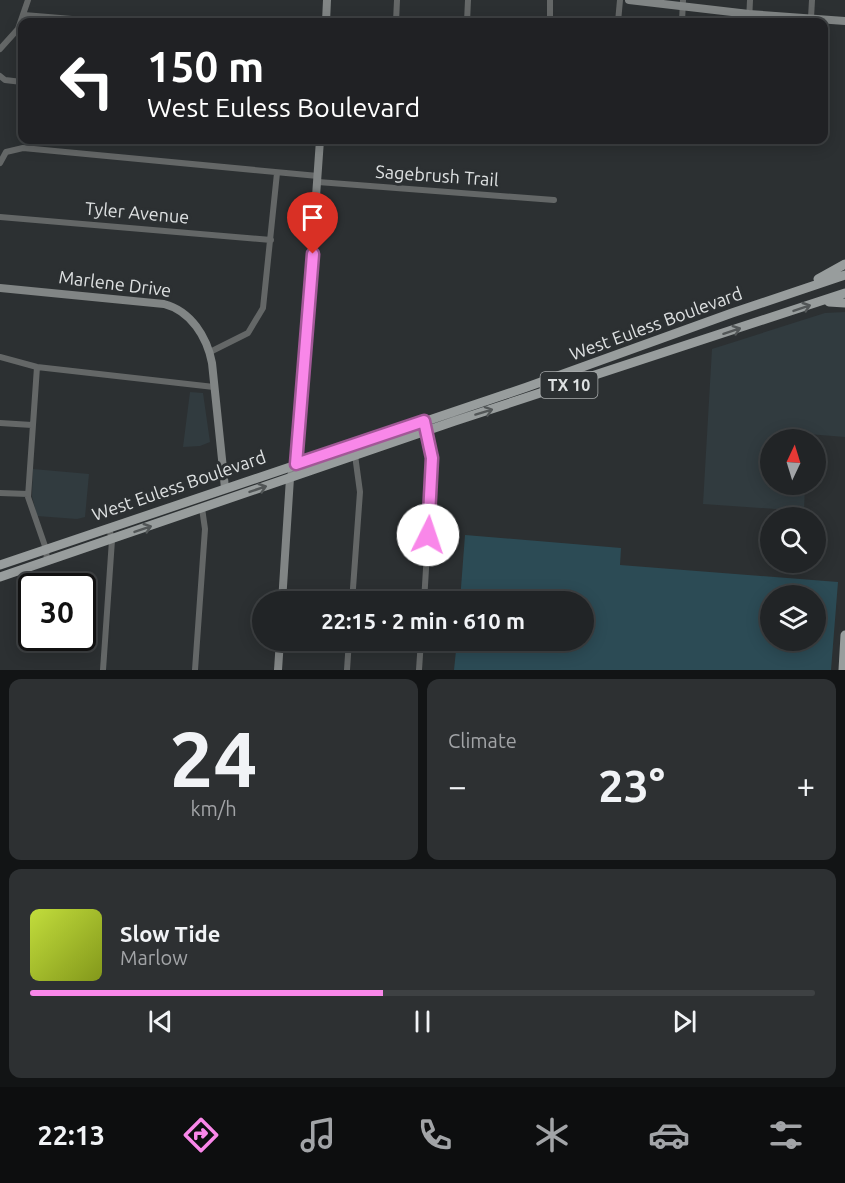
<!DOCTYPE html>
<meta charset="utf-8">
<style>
:root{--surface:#212426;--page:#2d3032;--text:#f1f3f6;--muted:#a2a4a7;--line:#3e4143;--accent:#f987e9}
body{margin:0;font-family:Ubuntu,sans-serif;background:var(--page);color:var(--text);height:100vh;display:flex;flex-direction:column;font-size:22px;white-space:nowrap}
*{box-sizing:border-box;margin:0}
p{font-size:20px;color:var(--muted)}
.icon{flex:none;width:33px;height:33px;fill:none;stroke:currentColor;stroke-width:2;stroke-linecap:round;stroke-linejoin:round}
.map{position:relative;height:670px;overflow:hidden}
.details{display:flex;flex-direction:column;gap:9px;padding:9px;background:#121415;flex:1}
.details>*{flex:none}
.top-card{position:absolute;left:18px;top:18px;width:810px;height:126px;border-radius:12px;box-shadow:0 3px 15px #0003,0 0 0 2px var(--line);background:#202124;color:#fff;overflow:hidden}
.needle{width:39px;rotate:4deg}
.controls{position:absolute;left:760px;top:429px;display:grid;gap:12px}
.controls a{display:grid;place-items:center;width:66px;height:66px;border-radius:50%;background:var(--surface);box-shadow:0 3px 15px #0003,0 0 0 2px var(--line);font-size:30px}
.speed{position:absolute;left:18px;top:573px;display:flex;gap:12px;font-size:30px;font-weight:700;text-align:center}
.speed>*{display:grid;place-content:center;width:78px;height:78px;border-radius:50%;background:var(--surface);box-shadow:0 3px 15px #0003,0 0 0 2px var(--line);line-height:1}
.speed .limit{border:3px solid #111;border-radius:9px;background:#fff;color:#111}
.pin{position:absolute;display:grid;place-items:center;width:51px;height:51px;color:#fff;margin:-62px -26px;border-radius:50% 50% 50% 0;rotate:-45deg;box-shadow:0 0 6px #0007}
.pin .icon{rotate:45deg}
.me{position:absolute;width:66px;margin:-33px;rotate:4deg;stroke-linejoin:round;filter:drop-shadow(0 0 4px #0008)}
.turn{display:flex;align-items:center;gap:21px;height:126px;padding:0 30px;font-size:27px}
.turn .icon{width:78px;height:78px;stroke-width:2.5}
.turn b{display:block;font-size:42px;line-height:51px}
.big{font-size:45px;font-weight:600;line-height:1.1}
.details .widget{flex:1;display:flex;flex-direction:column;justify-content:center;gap:9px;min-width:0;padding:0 21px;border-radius:12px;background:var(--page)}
.details .dial{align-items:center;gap:0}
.dial b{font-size:78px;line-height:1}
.song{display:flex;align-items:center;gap:18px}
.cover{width:72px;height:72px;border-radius:9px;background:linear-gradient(135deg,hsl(70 70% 55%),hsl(70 70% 35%))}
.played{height:6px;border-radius:3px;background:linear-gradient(90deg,var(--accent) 45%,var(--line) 45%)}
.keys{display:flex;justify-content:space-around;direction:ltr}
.heat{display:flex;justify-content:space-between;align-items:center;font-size:33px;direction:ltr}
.details .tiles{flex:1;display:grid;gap:9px;grid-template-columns:1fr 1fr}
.widget:last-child{grid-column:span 2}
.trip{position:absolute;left:252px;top:591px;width:342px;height:60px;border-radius:30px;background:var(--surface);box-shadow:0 3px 15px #0003,0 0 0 2px var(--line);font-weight:600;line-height:60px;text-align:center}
.tab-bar{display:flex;height:96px;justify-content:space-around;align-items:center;background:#0d0e0f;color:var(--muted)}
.tab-bar .icon{width:42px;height:42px}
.tab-bar .on{color:var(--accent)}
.tab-bar b{font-size:27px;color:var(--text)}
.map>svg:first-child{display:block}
</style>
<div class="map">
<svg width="845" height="670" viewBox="0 0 845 670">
<rect width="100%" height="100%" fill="#2c3032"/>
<path fill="#313b3f" d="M 845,312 L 845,437 L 808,434 L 807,439 L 771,440 L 771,484 L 805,485 L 804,511 L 703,504 L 712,349 L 825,313 Z
M 190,392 L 203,393 L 210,442 L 200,446 L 183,447 Z
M 33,469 L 89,474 L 85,517 L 77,519 L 37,516 L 32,496 Z"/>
<path fill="#2c4b55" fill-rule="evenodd" d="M 465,535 L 621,548 L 620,565 L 838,582 L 831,670 L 454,670 L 457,641 L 584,640 L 584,602 L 460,601 ZM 771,596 L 816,596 L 816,640 L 771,640 Z"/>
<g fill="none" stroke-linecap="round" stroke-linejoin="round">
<path stroke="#646767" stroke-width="6" d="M 550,0 L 550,22
M 24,15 L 108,22
M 811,18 L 812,0
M 396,22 L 397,0
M 467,22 L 468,0
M 618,22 L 620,0
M 682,22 L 683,0
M 749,22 L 750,0
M 0,49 L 18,29 L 28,0
M 0,76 L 5,80 L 22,82
M 0,163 L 6,152 L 23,148 L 318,176
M 318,182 L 554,200
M 0,217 L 271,240
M 210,352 L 248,333 L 263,308 L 277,173
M 0,357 L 37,367 L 214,387
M 37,367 L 28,497 L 46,549 L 47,562
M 0,423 L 32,425
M 0,493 L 28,494
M 352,602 L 360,492 L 355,455
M 424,602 L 432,469 L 428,429
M 103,670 L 112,540 L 109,528
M 195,670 L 205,529 L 202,508
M 347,670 L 349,640
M 419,670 L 421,640"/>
<path stroke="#818585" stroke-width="8" d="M 629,0 L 749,14 L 845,21
M 326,22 L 327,0
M 0,288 L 164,304 C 191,311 207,337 212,363 L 225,488
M 282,602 L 290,478 L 296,464 L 299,436 L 320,140
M 278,670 L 280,640"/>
<path stroke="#989d9d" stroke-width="9" d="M 818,279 L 845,264
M 829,302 L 845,303
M 0,565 L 527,387 L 732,313 L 845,275
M 0,577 L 455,421 L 845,293
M 843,670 L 845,635"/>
</g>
<defs><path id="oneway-shaft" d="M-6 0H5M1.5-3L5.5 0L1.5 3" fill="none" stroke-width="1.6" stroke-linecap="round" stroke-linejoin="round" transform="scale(1.5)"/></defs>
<g stroke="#525657">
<use href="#oneway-shaft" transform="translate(802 308) rotate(-19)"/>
<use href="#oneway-shaft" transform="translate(732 331) rotate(-18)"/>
<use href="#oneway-shaft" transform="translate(484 412) rotate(-17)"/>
<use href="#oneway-shaft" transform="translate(258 489) rotate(-19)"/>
<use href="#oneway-shaft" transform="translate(143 529) rotate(-19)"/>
</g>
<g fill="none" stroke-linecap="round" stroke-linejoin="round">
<g stroke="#a25897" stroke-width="15">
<path id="route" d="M 313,254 L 296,464 L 424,421 L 432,458 L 428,535"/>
</g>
<use href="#route" stroke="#f987e9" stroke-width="10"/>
</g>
<g text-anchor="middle" stroke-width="6" stroke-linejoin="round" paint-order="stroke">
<rect fill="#2c3032" stroke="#a9acad" stroke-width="1.5" x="540.5" y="372" width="57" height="26" rx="4.5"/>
<g font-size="16" font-weight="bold" fill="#dee1e2">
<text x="569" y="391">TX 10</text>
</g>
<g font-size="18" fill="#dee1e2" stroke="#2c3032">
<text transform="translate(437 176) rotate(4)" y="6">Sagebrush Trail</text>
<text transform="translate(137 213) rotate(5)" y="6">Tyler Avenue</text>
<text transform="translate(115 284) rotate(7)" y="6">Marlene Drive</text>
<text transform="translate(656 324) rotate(-20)" y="6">West Euless Boulevard</text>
<text transform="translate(179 486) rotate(-19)" y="6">West Euless Boulevard</text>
</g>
</g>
</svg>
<div class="controls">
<a><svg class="needle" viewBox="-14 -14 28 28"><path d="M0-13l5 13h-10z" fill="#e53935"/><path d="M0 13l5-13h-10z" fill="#a2a4a7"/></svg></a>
<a><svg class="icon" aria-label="search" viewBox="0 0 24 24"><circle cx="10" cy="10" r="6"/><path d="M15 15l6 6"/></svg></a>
<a><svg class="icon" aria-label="layers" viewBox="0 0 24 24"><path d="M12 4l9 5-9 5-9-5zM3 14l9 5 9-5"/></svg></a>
</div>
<div class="speed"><div class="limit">30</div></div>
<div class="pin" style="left:313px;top:254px;background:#d93025"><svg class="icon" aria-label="arrive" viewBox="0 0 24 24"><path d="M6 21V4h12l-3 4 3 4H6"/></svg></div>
<svg class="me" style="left:428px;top:535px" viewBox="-20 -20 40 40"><circle r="19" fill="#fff"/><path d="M0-13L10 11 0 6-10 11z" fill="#f987e9"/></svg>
<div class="trip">22:15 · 2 min · 610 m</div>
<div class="top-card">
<div class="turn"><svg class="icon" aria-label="left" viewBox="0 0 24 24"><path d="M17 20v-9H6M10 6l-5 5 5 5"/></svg><div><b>150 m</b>West Euless Boulevard</div></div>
</div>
</div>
<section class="details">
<div class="tiles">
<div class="widget dial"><b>24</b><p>km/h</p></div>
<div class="widget"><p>Climate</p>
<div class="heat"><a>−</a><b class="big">23°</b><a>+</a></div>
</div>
<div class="widget">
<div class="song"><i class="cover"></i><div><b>Slow Tide</b><p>Marlow</p></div></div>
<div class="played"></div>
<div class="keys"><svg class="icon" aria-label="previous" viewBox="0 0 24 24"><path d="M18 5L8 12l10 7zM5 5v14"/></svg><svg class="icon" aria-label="pause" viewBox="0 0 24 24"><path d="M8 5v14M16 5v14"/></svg><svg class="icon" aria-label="next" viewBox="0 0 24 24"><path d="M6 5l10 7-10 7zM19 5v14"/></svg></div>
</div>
</div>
</section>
<nav class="tab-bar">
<b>22:13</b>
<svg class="icon on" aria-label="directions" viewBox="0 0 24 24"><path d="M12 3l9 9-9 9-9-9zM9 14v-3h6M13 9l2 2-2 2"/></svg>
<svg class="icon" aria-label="music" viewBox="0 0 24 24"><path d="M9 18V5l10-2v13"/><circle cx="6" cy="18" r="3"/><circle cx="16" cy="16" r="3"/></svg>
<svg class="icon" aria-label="phone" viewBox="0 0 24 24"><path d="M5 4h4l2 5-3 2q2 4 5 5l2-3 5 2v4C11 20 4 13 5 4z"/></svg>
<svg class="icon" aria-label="climate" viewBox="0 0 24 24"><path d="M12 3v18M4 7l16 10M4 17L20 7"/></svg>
<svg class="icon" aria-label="car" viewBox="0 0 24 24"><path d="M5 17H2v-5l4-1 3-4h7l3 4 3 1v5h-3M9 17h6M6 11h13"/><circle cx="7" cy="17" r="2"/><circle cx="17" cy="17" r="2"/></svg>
<svg class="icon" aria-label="filters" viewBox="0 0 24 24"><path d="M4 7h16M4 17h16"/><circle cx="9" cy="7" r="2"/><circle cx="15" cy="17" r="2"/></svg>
</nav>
